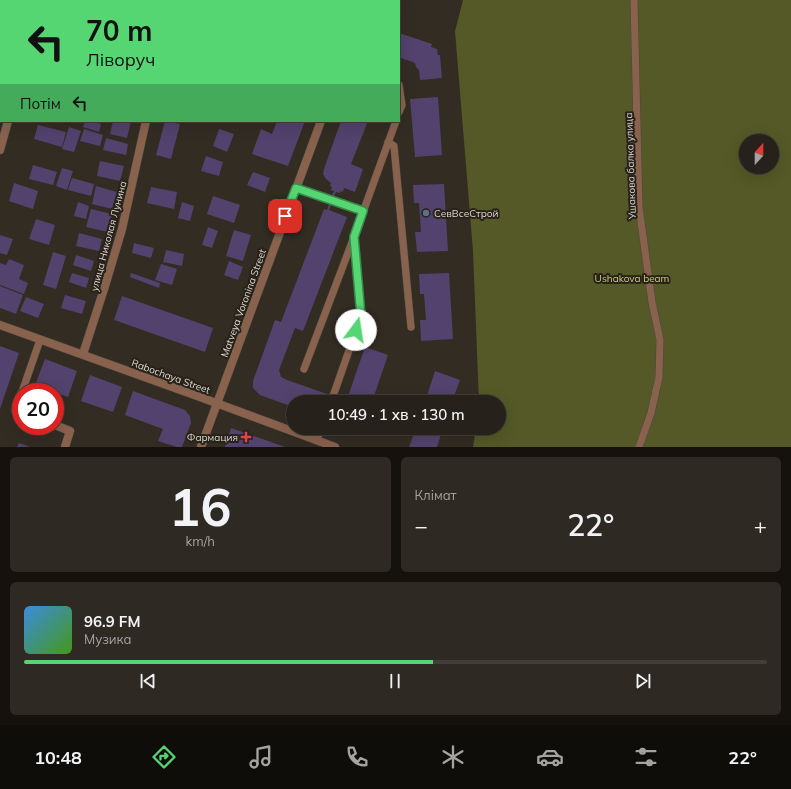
<!DOCTYPE html>
<html lang="uk">
<meta charset="utf-8">
<style>
:root{--surface:#26211a;--page:#2e2923;--text:#f1f3f6;--muted:#a4a3a2;--line:#423e39;--accent:#55d672}
body{margin:0;font-family:Mulish,sans-serif;background:var(--page);color:var(--text);height:100vh;display:flex;flex-direction:column;font-size:15px;white-space:nowrap}
*{box-sizing:border-box;margin:0}
p{font-size:13px;color:var(--muted)}
.icon{flex:none;width:22px;height:22px;fill:none;stroke:currentColor;stroke-width:2;stroke-linecap:round;stroke-linejoin:round}
.map{position:relative;height:447px;overflow:hidden}
.details{display:flex;flex-direction:column;gap:10px;padding:10px;background:#15120e;flex:1}
.details>*{flex:none}
.banner{position:absolute;left:0px;top:0px;width:400px;height:122px;box-shadow:0 4px 16px #0002,0 0 0 1px var(--line);background:#55d672;color:#111;overflow:hidden}
.needle{width:26px;rotate:21deg}
.controls{position:absolute;left:739px;top:134px;display:grid;gap:8px}
.controls a{display:grid;place-items:center;width:40px;height:40px;border-radius:50%;background:var(--surface);box-shadow:0 4px 16px #0002,0 0 0 1px var(--line);font-size:20px}
.speed{position:absolute;left:12px;top:383px;display:flex;gap:8px;font-size:20px;font-weight:700;text-align:center}
.speed>*{display:grid;place-content:center;width:52px;height:52px;border-radius:50%;background:var(--surface);box-shadow:0 4px 16px #0002,0 0 0 1px var(--line);line-height:1}
.speed .limit{border:6px solid #d22;background:#fff;color:#111}
.pin{position:absolute;display:grid;place-items:center;width:34px;height:34px;color:#fff;margin:-17px;border-radius:8px;box-shadow:0 2px 6px #0006}
.me{position:absolute;width:44px;margin:-22px;rotate:14deg;stroke-linejoin:round;filter:drop-shadow(0 0 3px #0008)}
.turn{display:flex;align-items:center;gap:14px;height:84px;padding:0 20px;font-size:18px}
.turn .icon{width:52px;height:52px;stroke-width:2.5}
.turn b{display:block;font-size:28px;line-height:34px}
.then{display:flex;align-items:center;height:38px;padding:0 20px;background:#0003;gap:8px;font-size:15px}
.big{font-size:30px;font-weight:600;line-height:1.1}
.details .card{flex:1;display:flex;flex-direction:column;justify-content:center;gap:6px;min-width:0;padding:0 14px;border-radius:6px;background:var(--page)}
.details .dial{align-items:center;gap:0}
.dial b{font-size:52px;line-height:1}
.song{display:flex;align-items:center;gap:12px}
.cover{width:48px;height:48px;border-radius:6px;background:linear-gradient(135deg,hsl(210 70% 55%),hsl(100 70% 35%))}
.played{height:4px;border-radius:2px;background:linear-gradient(90deg,var(--accent) 55%,var(--line) 55%)}
.keys{display:flex;justify-content:space-around;direction:ltr}
.heat{display:flex;justify-content:space-between;align-items:center;font-size:22px;direction:ltr}
.details .tiles{flex:1;display:grid;gap:10px;grid-template-columns:1fr 1fr}
.card:last-child{grid-column:span 2}
.trip{position:absolute;left:286px;top:395px;width:220px;height:40px;border-radius:20px;background:var(--surface);box-shadow:0 4px 16px #0002,0 0 0 1px var(--line);font-weight:600;line-height:40px;text-align:center}
.tab-bar{display:flex;height:64px;justify-content:space-around;align-items:center;background:#0f0d0a;color:var(--muted)}
.tab-bar .icon{width:28px;height:28px}
.tab-bar .active{color:var(--accent)}
.tab-bar b{font-size:18px;color:var(--text)}
.map>svg:first-child{display:block}
</style>
<div class="map">
<svg width="791" height="447" viewBox="0 0 791 447">
<rect width="100%" height="100%" fill="#332c23"/>
<path fill="#545927" fill-rule="evenodd" d="M 463,0 L 791,0 L 791,447 L 473,447 L 476,428 L 499,428 L 499,402 L 479,402 L 473,251 L 455,31 ZM 746,141 L 772,141 L 772,167 L 746,167 Z"/>
<path fill="#52426d" d="M 399,33 L 432,44 L 431,47 L 437,49 L 438,55 L 440,55 L 442,78 L 420,80 L 419,70 L 416,67 L 415,63 L 399,57 Z
M 438,97 L 442,155 L 415,157 L 410,99 Z
M 85,121 L 91,121 L 101,124 L 99,132 L 83,127 Z
M 113,121 L 131,121 L 127,138 L 110,134 Z
M 165,121 L 180,124 L 171,159 L 156,155 Z
M 277,121 L 305,121 L 288,166 L 252,154 L 261,129 L 272,134 Z
M 341,121 L 368,121 L 351,164 L 363,169 L 355,192 L 344,188 L 343,192 L 341,191 L 340,193 L 336,192 L 334,196 L 332,195 L 334,191 L 331,190 L 332,187 L 330,186 L 331,183 L 326,179 L 323,174 L 324,169 Z
M 38,125 L 66,132 L 62,147 L 34,139 Z
M 69,127 L 81,131 L 74,152 L 62,149 Z
M 84,129 L 103,135 L 100,146 L 80,141 Z
M 219,129 L 234,134 L 227,152 L 213,146 Z
M 106,138 L 128,144 L 126,155 L 103,150 Z
M 206,156 L 223,162 L 219,176 L 201,171 Z
M 100,161 L 124,166 L 120,181 L 97,176 Z
M 33,165 L 57,172 L 53,185 L 29,179 Z
M 62,168 L 73,171 L 67,190 L 56,186 Z
M 253,172 L 270,178 L 265,192 L 247,185 Z
M 72,178 L 94,184 L 91,196 L 68,190 Z
M 14,183 L 38,191 L 33,209 L 9,201 Z
M 444,184 L 448,251 L 417,252 L 415,232 L 421,232 L 419,203 L 414,203 L 413,185 Z
M 96,186 L 117,192 L 112,209 L 92,204 Z
M 151,187 L 177,192 L 174,209 L 147,203 Z
M 213,196 L 240,205 L 234,223 L 207,214 Z
M 78,202 L 89,206 L 86,219 L 74,216 Z
M 182,202 L 194,206 L 190,221 L 178,218 Z
M 329,204 L 331,205 L 329,210 L 347,217 L 303,331 L 295,328 L 279,370 L 281,377 L 287,380 L 330,395 L 327,402 L 293,402 L 293,407 L 260,395 L 253,388 L 253,381 L 275,320 L 281,322 L 324,209 L 327,210 Z
M 91,209 L 112,214 L 108,232 L 86,227 Z
M 36,219 L 55,225 L 49,245 L 29,239 Z
M 208,227 L 218,231 L 212,248 L 202,245 Z
M 234,230 L 251,235 L 243,261 L 226,256 Z
M 79,233 L 102,239 L 99,251 L 76,246 Z
M 0,235 L 13,239 L 7,255 L 0,253 Z
M 134,243 L 154,248 L 151,258 L 132,253 Z
M 166,250 L 184,254 L 182,266 L 163,262 Z
M 53,252 L 66,256 L 56,289 L 43,285 Z
M 76,255 L 94,261 L 91,271 L 73,265 Z
M 9,259 L 24,265 L 19,279 L 28,283 L 24,294 L 0,285 L 0,263 L 6,265 Z
M 229,261 L 243,267 L 238,280 L 224,275 Z
M 161,264 L 177,269 L 172,285 L 155,280 Z
M 72,273 L 89,278 L 86,288 L 69,282 Z
M 131,273 L 160,283 L 159,288 L 130,277 Z
M 449,273 L 453,339 L 421,341 L 420,320 L 426,320 L 424,294 L 420,294 L 419,274 Z
M 0,286 L 23,295 L 16,314 L 0,308 Z
M 65,295 L 86,301 L 82,314 L 61,308 Z
M 122,296 L 213,328 L 205,352 L 114,320 Z
M 26,297 L 44,304 L 38,318 L 20,311 Z
M 0,346 L 19,353 L 0,409 Z
M 365,347 L 388,355 L 372,402 L 346,402 Z
M 45,359 L 77,371 L 68,397 L 35,385 Z
M 435,371 L 460,380 L 452,402 L 425,402 Z
M 90,375 L 122,387 L 113,412 L 81,401 Z
M 133,391 L 185,410 L 190,416 L 191,423 L 182,447 L 177,447 L 158,441 L 163,429 L 125,415 Z
M 231,428 L 285,447 L 225,447 Z
M 353,428 L 362,428 L 361,431 Z
M 416,428 L 443,428 L 437,447 L 409,447 Z
M 19,443 L 30,447 L 17,447 Z"/>
<g fill="none" stroke-linecap="round" stroke-linejoin="round">
<g stroke="#4e483f" stroke-width="8">
<path id="lane" d="M 634,0 L 639,207 L 652,302 L 660,340 L 659,377 L 651,413 L 639,447
M 399,85 L 402,105 L 399,112
M 388,142 L 394,146 L 411,327
M 296,188 L 363,211
M 304,369 L 354,237 L 396,121
M 22,392 L 40,340
M 331,402 L 361,316 L 354,239
M 15,410 L 21,393
M 317,440 L 321,428"/>
</g>
<g stroke="#4e483f" stroke-width="9">
<path id="street" d="M 349,0 L 353,1
M 41,1 L 41,0
M 171,1 L 171,0
M 0,150 L 8,121
M 0,325 L 200,397 L 335,447
M 83,354 L 105,286 L 122,229 L 146,121
M 15,410 L 21,412
M 55,425 L 70,431 L 65,447
M 201,447 L 321,121"/>
</g>
<use href="#lane" stroke="#89624e" stroke-width="7"/>
<use href="#street" stroke="#89624e" stroke-width="8"/>
</g>
<g fill="none" stroke-linecap="round" stroke-linejoin="round">
<g stroke="#378b4a" stroke-width="10">
<path id="route" d="M 285,216 L 296,188 L 363,211 L 354,237 L 361,316 L 356,330"/>
</g>
<use href="#route" stroke="#55d672" stroke-width="7"/>
</g>
<circle fill="#5c6f8a" stroke="#292219" stroke-width="1.5" cx="426" cy="213" r="4"/>
<path fill="#e0444e" stroke="#292219" stroke-width="1.5" d="M244 431h4v4h4v4h-4v4h-4v-4h-4v-4h4z"/>
<g text-anchor="middle" stroke-width="4" stroke-linejoin="round" paint-order="stroke">
<g font-size="10" fill="#dcd8d2" stroke="#292219">
<text transform="translate(630 166) rotate(-92)" y="4">Ушакова балка улица</text>
<text transform="translate(108 236) rotate(-75)" y="4">улица Николая Лунина</text>
<text transform="translate(243 303) rotate(-70)" y="4">Matveya Voronina Street</text>
<text transform="translate(171 376) rotate(20)" y="4">Rabochaya Street</text>
</g>
<g font-size="10" fill="#dcd8d2" stroke="#292219" text-anchor="start">
<text x="434" y="217">СевВсеСтрой</text>
<text x="238" y="441" text-anchor="end">Фармация</text>
</g>
<g font-size="10" fill="#c6cf7f" stroke="#292219">
<text x="632" y="282">Ushakova beam</text>
</g>
</g>
</svg>
<div class="controls">
<a><svg class="needle" viewBox="-14 -14 28 28"><path d="M0-13l5 13h-10z" fill="#e53935"/><path d="M0 13l5-13h-10z" fill="#a4a3a2"/></svg></a>
</div>
<div class="speed"><div class="limit">20</div></div>
<div class="pin" style="left:285px;top:216px;background:#d93025"><svg class="icon" aria-label="arrive" viewBox="0 0 24 24"><path d="M6 21V4h12l-3 4 3 4H6"/></svg></div>
<svg class="me" style="left:356px;top:330px" viewBox="-20 -20 40 40"><circle r="19" fill="#fff"/><path d="M0-13L10 11 0 6-10 11z" fill="#55d672"/></svg>
<div class="trip">10:49 · 1 хв · 130 m</div>
<div class="banner">
<div class="turn"><svg class="icon" aria-label="left" viewBox="0 0 24 24"><path d="M17 20v-9H6M10 6l-5 5 5 5"/></svg><div><b>70 m</b>Ліворуч</div></div>
<div class="then">Потім<svg class="icon" aria-label="left" viewBox="0 0 24 24"><path d="M17 20v-9H6M10 6l-5 5 5 5"/></svg></div>
</div>
</div>
<section class="details">
<div class="tiles">
<div class="card dial"><b>16</b><p>km/h</p></div>
<div class="card"><p>Клімат</p>
<div class="heat"><a>−</a><b class="big">22°</b><a>+</a></div>
</div>
<div class="card">
<div class="song"><i class="cover"></i><div><b>96.9 FM</b><p>Музика</p></div></div>
<div class="played"></div>
<div class="keys"><svg class="icon" aria-label="previous" viewBox="0 0 24 24"><path d="M18 5L8 12l10 7zM5 5v14"/></svg><svg class="icon" aria-label="pause" viewBox="0 0 24 24"><path d="M8 5v14M16 5v14"/></svg><svg class="icon" aria-label="next" viewBox="0 0 24 24"><path d="M6 5l10 7-10 7zM19 5v14"/></svg></div>
</div>
</div>
</section>
<nav class="tab-bar">
<b>10:48</b>
<svg class="icon active" aria-label="directions" viewBox="0 0 24 24"><path d="M12 3l9 9-9 9-9-9zM9 14v-3h6M13 9l2 2-2 2"/></svg>
<svg class="icon" aria-label="music" viewBox="0 0 24 24"><path d="M9 18V5l10-2v13"/><circle cx="6" cy="18" r="3"/><circle cx="16" cy="16" r="3"/></svg>
<svg class="icon" aria-label="phone" viewBox="0 0 24 24"><path d="M5 4h4l2 5-3 2q2 4 5 5l2-3 5 2v4C11 20 4 13 5 4z"/></svg>
<svg class="icon" aria-label="climate" viewBox="0 0 24 24"><path d="M12 3v18M4 7l16 10M4 17L20 7"/></svg>
<svg class="icon" aria-label="car" viewBox="0 0 24 24"><path d="M5 17H2v-5l4-1 3-4h7l3 4 3 1v5h-3M9 17h6M6 11h13"/><circle cx="7" cy="17" r="2"/><circle cx="17" cy="17" r="2"/></svg>
<svg class="icon" aria-label="filters" viewBox="0 0 24 24"><path d="M4 7h16M4 17h16"/><circle cx="9" cy="7" r="2"/><circle cx="15" cy="17" r="2"/></svg>
<b>22°</b>
</nav>
